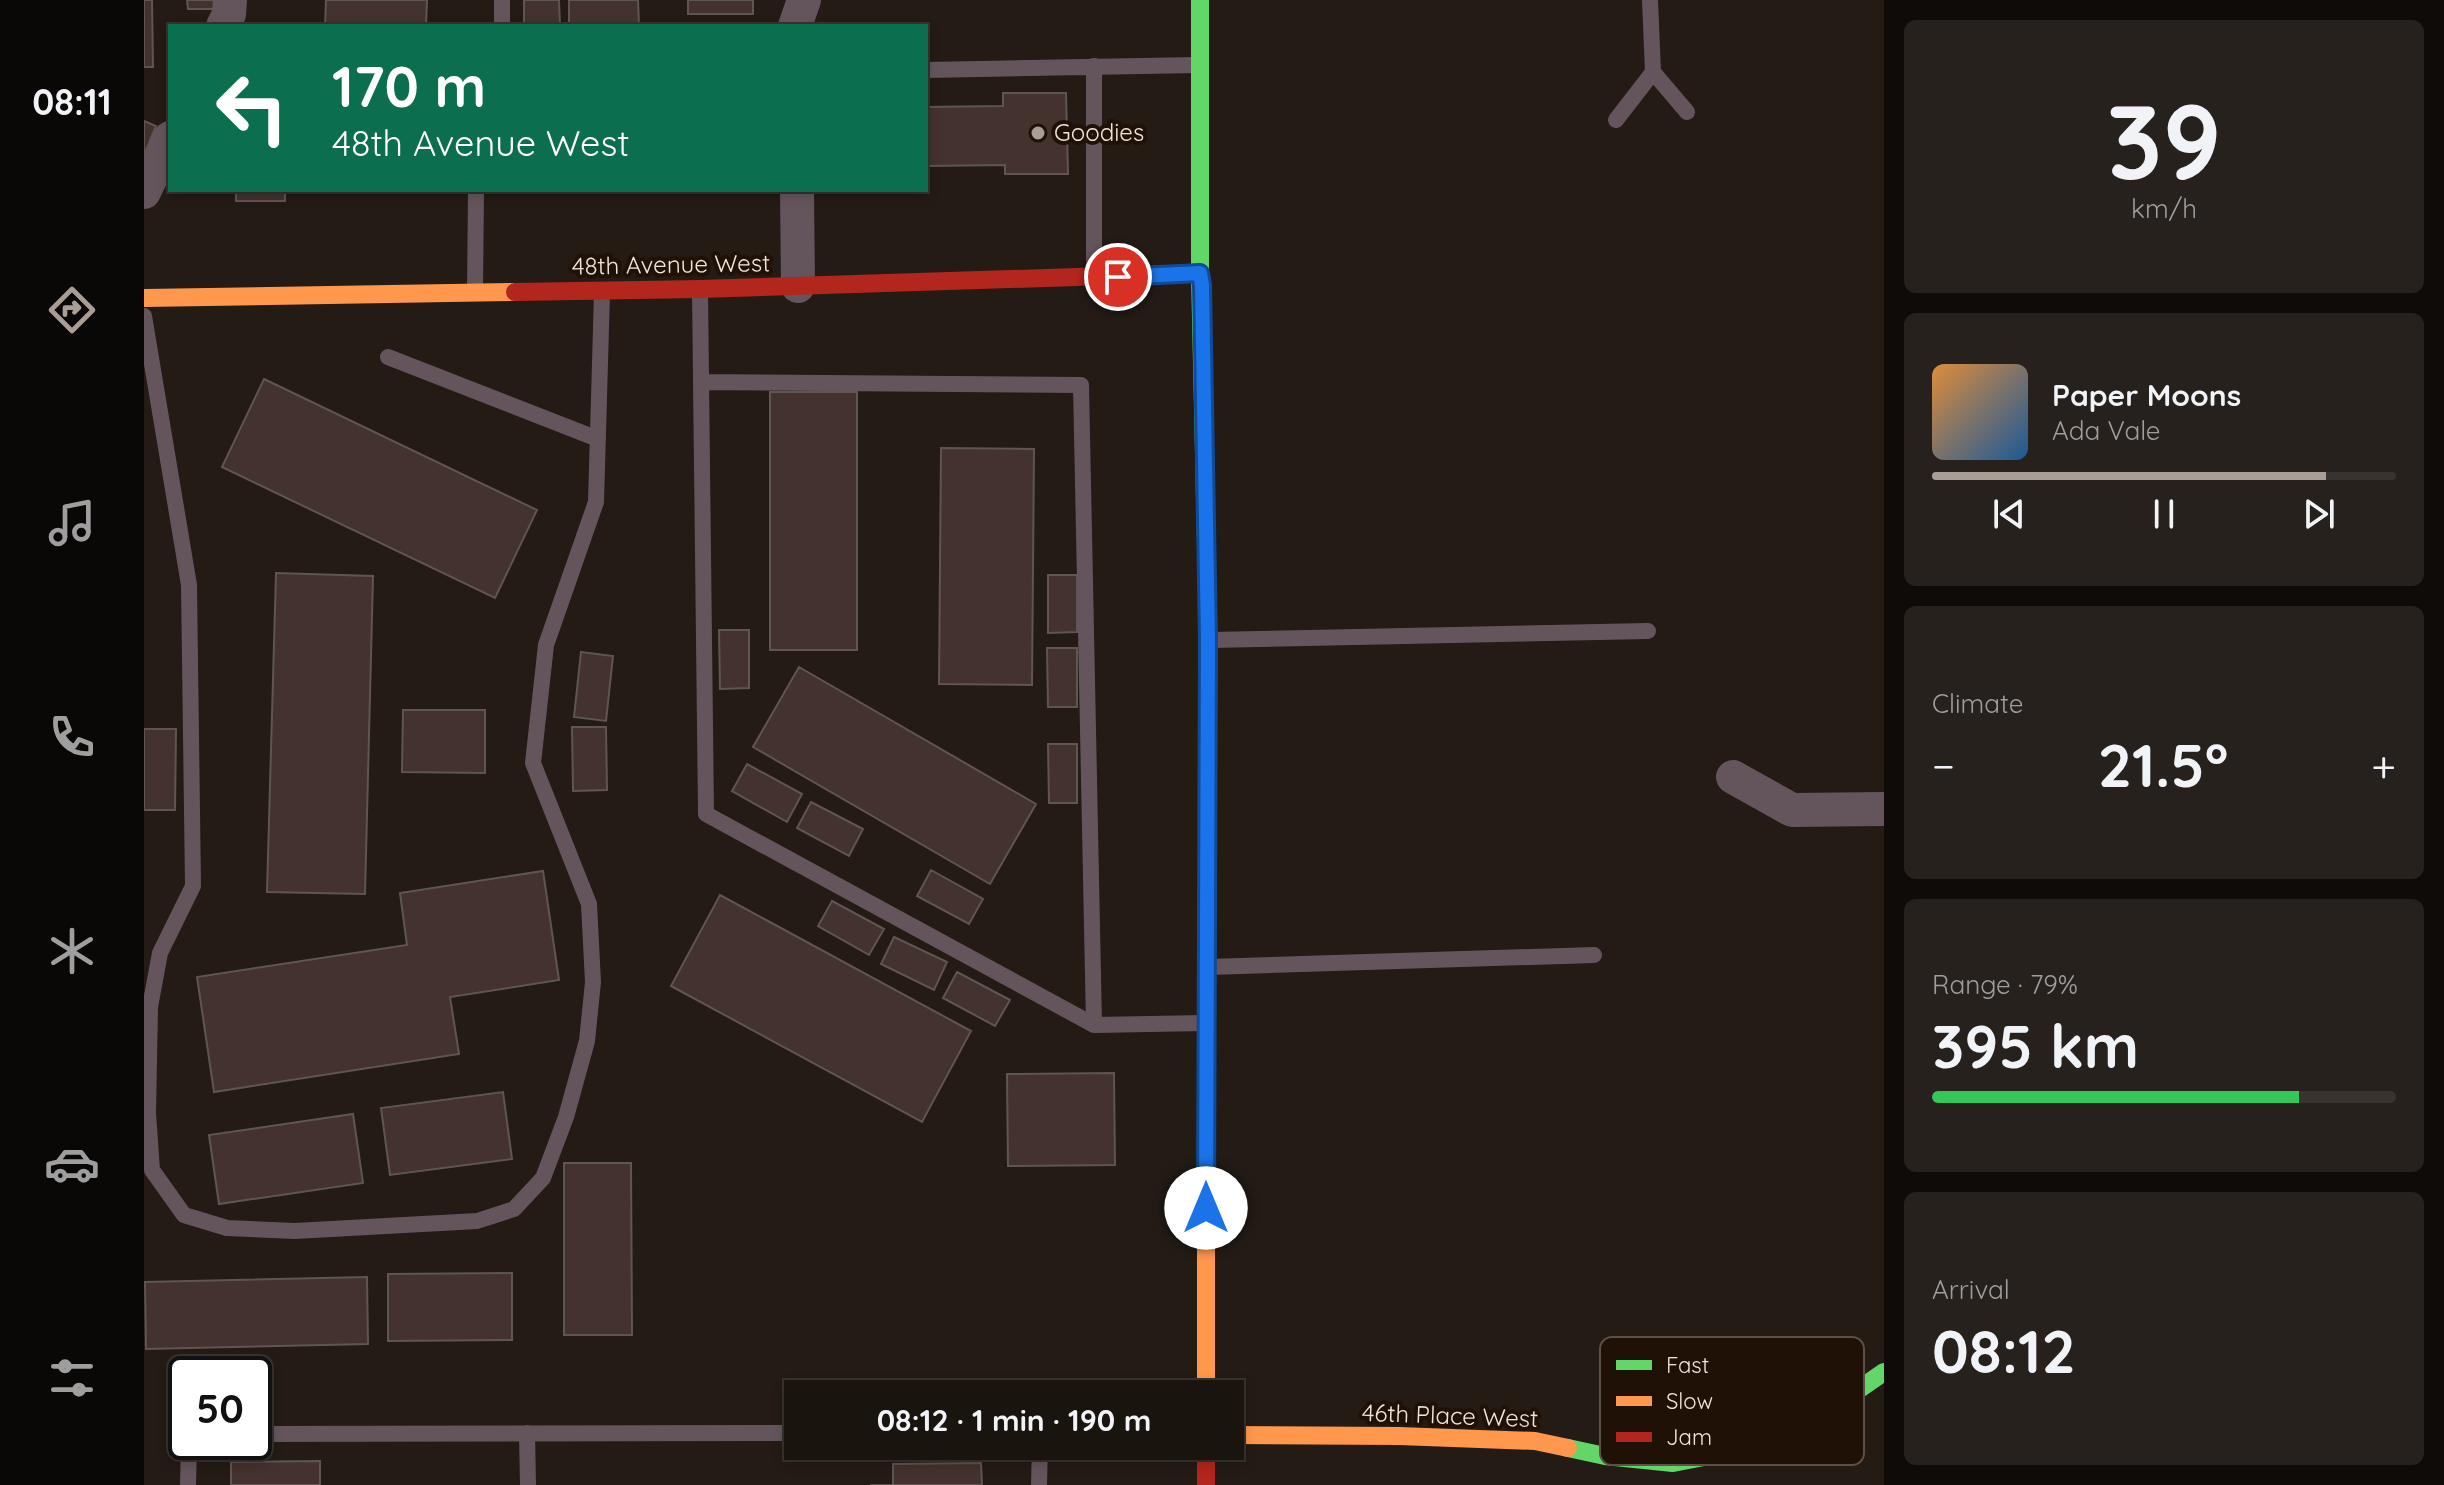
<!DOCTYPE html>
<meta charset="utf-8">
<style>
:root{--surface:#1a140f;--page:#27211d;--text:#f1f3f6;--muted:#9f9e9e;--line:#38332f;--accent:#a89e96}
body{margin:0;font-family:Quicksand,sans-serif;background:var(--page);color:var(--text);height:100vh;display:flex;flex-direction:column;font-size:30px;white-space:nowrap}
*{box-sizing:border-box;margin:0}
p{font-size:26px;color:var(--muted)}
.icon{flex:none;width:44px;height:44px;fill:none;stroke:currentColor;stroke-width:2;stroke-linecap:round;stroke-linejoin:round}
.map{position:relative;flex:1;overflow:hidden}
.drawer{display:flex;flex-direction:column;gap:20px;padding:20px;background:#0e0b08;width:560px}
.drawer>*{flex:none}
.hud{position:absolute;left:24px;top:24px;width:760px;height:168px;border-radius:0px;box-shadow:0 4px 12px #0003,0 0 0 2px var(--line);background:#0b6e4f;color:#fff;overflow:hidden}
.speed{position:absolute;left:24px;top:1356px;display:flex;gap:16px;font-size:40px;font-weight:700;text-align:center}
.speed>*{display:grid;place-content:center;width:104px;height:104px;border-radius:50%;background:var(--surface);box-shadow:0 4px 12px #0003,0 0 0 2px var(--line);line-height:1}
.speed .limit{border:4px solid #111;border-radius:12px;background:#fff;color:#111}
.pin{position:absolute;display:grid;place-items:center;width:68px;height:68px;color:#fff;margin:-34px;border:4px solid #fff;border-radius:50%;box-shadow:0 2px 8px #0007}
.me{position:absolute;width:88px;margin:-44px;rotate:0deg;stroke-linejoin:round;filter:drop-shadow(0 0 6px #0008)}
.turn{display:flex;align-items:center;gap:28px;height:168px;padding:0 32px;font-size:36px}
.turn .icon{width:104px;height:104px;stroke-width:2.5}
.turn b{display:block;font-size:56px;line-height:68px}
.big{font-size:60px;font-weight:800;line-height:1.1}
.drawer .card{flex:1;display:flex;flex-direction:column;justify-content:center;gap:12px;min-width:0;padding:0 28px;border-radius:12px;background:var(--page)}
.drawer .dial{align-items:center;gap:0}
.dial b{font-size:104px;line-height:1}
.song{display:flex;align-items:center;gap:24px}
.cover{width:96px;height:96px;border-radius:12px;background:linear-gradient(135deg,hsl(30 70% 55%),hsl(210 70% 35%))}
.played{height:8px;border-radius:4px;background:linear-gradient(90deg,var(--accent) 85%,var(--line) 85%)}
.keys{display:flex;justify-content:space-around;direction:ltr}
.heat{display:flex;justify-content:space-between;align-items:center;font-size:44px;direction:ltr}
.charge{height:12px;border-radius:6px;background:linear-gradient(90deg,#34c759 79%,var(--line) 0)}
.trip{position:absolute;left:640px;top:1380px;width:460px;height:80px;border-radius:0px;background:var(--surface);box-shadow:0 4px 12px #0003,0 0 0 2px var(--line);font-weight:800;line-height:80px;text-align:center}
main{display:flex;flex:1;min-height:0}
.tab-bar{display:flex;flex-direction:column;width:144px;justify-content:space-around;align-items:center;background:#0a0806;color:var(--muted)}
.tab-bar .icon{width:56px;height:56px}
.tab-bar .on{color:var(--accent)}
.tab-bar b{font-size:36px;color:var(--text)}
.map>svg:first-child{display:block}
</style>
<main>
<nav class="tab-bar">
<b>08:11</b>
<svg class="icon on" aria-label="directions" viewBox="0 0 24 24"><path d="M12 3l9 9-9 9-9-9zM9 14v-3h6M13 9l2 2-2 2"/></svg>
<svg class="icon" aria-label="music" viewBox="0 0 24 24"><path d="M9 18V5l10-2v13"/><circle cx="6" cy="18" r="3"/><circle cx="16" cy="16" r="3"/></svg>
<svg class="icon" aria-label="phone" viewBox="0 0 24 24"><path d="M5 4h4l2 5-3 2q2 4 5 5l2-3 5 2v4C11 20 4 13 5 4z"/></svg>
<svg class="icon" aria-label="climate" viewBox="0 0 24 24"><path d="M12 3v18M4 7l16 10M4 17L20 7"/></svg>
<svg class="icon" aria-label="car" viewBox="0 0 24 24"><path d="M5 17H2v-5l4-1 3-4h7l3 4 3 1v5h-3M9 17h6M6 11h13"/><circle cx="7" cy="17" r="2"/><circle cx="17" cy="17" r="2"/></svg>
<svg class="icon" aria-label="filters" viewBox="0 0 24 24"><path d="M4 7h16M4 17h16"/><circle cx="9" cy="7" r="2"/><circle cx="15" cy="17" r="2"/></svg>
</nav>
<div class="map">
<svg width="1740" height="1485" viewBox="0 0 1740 1485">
<rect width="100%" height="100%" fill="#231b14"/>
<path fill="#43322d" stroke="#5f5652" stroke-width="2" d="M 0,0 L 8,0 L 9,67 L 0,67 Z
M 43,0 L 72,0 L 72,9 L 44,9 Z
M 182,0 L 283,0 L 282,26 L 181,26 Z
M 380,0 L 415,0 L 416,26 L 380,26 Z
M 425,0 L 494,0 L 495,26 L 425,26 Z
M 544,0 L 609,0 L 609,14 L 544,14 Z
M 859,93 L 922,93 L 924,174 L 861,174 L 861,165 L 782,166 L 782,107 L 859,106 Z
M 0,121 L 12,126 L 0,155 Z
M 92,190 L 141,190 L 141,201 L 92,201 Z
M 120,379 L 393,510 L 351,598 L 78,467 Z
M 626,392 L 713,392 L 713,650 L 626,650 Z
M 797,448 L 890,449 L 888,685 L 795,684 Z
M 132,573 L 229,576 L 221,894 L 123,892 Z
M 904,575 L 933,575 L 933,632 L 904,633 Z
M 575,630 L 605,630 L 605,688 L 576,689 Z
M 903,648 L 933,648 L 933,707 L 904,707 Z
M 437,652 L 469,656 L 462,721 L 430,717 Z
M 655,667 L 892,804 L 846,884 L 609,747 Z
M 259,710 L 341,710 L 341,773 L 258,772 Z
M 428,727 L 462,727 L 463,790 L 429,791 Z
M 0,729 L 32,729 L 31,810 L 0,810 Z
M 904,744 L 933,744 L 933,803 L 905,803 Z
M 603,764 L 658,794 L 643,822 L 588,791 Z
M 667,802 L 719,829 L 705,856 L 653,828 Z
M 787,870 L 839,899 L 825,924 L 773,896 Z
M 399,871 L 415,980 L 306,997 L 315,1054 L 70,1092 L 53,977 L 263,945 L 256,893 Z
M 576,895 L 827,1031 L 778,1122 L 527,986 Z
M 688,901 L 740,929 L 725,955 L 674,926 Z
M 750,937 L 803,962 L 790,990 L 737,964 Z
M 813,972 L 866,1000 L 851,1026 L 799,998 Z
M 970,1073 L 971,1165 L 864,1166 L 863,1074 Z
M 359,1092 L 368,1159 L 246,1175 L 237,1108 Z
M 209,1114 L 219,1183 L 75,1204 L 65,1135 Z
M 420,1163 L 487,1163 L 488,1335 L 420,1335 Z
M 368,1273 L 368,1340 L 244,1341 L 244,1274 Z
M 223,1277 L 224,1344 L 2,1349 L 1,1282 Z
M 176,1461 L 176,1485 L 87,1485 L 87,1462 Z
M 837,1463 L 838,1485 L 726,1485 L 749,1485 L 749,1464 Z"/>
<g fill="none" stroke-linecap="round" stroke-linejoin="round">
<path stroke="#64555c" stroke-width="16" d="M 1506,0 L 1509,72 L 1543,112
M 358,26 L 358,0
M 950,66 L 950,277
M 782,70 L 1054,65
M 1472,120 L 1509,72
M 331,291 L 332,190
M 556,291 L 562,814 L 950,1025 L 1062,1023
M 0,316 L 45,585 L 49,886 L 16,953 L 6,1007 L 4,1113 L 8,1170 L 40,1215 L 83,1228 L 151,1231 L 333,1221 L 370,1209 L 399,1178 L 422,1117 L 443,1041 L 449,982 L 445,904 L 389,763 L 402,645 L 452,502 L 458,293
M 244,357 L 454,439
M 557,382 L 937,385 L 950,1025
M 1066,640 L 1504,631
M 1064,967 L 1450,955
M 383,1433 L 384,1485
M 110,1434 L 654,1433
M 44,1485 L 45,1442
M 895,1485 L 896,1446"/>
<path stroke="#64555c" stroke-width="34" d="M 79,26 L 85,14 L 86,0
M 651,26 L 660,0
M 653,190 L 654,286
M 0,192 L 26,138
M 1589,777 L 1648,810 L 1740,809"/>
<path stroke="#63d668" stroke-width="18" d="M 1056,0 L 1056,273 L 1064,633
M 1424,1448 L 1461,1456 L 1529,1463 L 1601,1449 L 1701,1399 L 1740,1372"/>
<path stroke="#ff974d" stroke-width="18" d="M 0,298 L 371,292
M 1062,1394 L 1062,1226
M 1086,1435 L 1255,1436 L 1391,1441 L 1424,1448"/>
<path stroke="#b3261e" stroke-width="18" d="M 371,292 L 556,289 L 1056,273
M 1062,1226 L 1064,633
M 1062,1446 L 1062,1485"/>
</g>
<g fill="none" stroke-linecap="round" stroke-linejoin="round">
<g stroke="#114b97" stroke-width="20">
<path id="route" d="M 974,277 L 1056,273 L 1058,285 L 1064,640 L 1062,1208"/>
</g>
<use href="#route" stroke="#1a73e8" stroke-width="14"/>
</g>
<circle fill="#a89e96" stroke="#1f1106" stroke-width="3" cx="894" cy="133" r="8"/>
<g text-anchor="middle" stroke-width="8" stroke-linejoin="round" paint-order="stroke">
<g font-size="24" fill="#efe4dc" stroke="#1f1106" text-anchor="start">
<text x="910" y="141">Goodies</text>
</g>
<g font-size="24" fill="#efe4dc" stroke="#1f1106">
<text transform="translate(527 265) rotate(-1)" y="8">48th Avenue West</text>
<text transform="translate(1306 1416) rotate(2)" y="8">46th Place West</text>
</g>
</g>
<rect x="1456" y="1337" width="264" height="128" rx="12" fill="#1f1106" stroke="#5d5046" stroke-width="2"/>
<rect x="1472" y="1360" width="36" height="10" fill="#63d668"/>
<rect x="1472" y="1396" width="36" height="10" fill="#ff974d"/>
<rect x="1472" y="1432" width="36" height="10" fill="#b3261e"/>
<g font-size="22" fill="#efe4dc">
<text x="1522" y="1373">Fast</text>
<text x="1522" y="1409">Slow</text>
<text x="1522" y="1445">Jam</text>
</g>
</svg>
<div class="speed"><div class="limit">50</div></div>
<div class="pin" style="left:974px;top:277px;background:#d93025"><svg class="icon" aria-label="arrive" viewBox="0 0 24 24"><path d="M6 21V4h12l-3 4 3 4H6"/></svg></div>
<svg class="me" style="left:1062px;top:1208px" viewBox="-20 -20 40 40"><circle r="19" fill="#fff"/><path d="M0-13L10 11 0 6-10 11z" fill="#1a73e8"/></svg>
<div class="trip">08:12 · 1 min · 190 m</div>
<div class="hud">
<div class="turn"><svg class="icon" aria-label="left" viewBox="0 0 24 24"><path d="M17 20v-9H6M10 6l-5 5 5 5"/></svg><div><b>170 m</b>48th Avenue West</div></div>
</div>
</div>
<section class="drawer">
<div class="card dial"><b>39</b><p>km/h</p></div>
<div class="card">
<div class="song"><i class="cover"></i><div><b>Paper Moons</b><p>Ada Vale</p></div></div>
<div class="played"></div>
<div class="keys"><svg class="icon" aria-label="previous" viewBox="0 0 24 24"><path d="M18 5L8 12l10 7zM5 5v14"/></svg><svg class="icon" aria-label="pause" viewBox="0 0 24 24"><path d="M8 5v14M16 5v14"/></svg><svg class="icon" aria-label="next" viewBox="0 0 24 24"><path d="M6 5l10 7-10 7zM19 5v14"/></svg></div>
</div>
<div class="card"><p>Climate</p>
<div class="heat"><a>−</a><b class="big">21.5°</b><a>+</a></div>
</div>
<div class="card"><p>Range · 79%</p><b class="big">395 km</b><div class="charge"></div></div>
<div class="card"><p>Arrival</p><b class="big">08:12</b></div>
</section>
</main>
